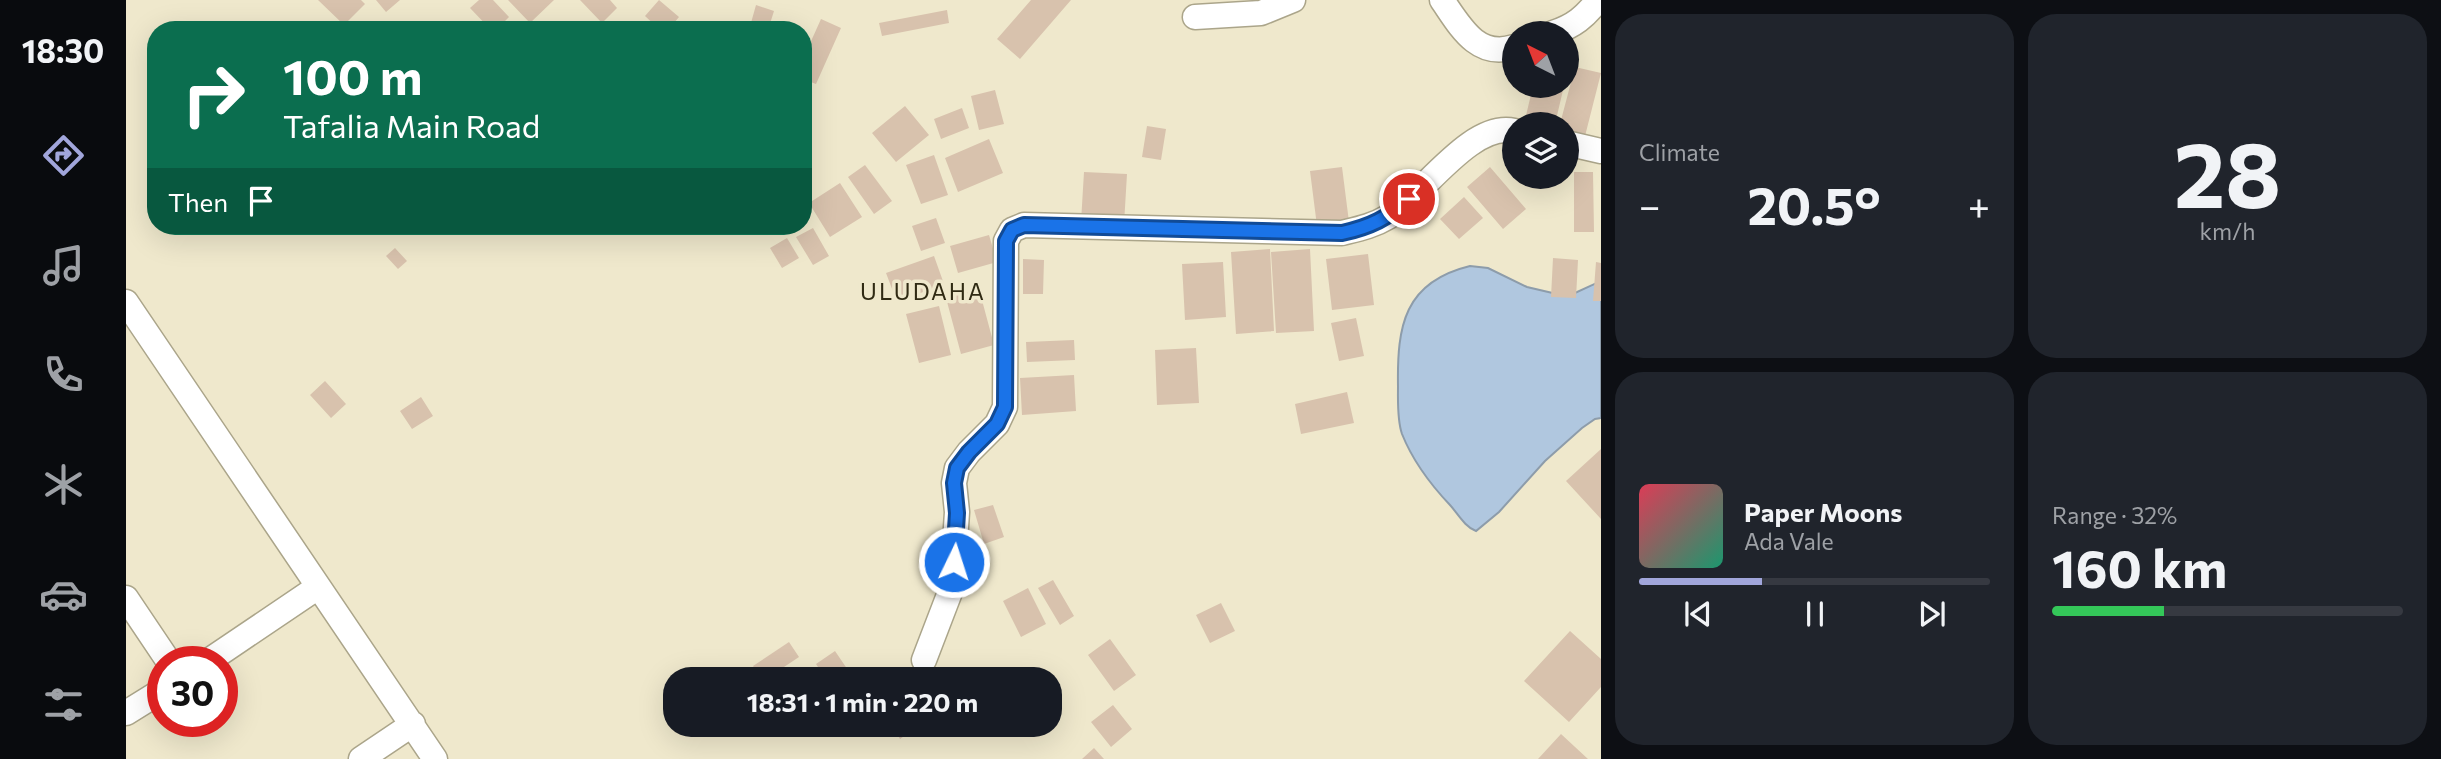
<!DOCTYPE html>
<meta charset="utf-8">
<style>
:root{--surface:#171b24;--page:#20242c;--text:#f1f3f6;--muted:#9ea1a6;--line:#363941;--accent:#a1a6db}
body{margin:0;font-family:Commissioner,sans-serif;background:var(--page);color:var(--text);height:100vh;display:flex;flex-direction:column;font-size:26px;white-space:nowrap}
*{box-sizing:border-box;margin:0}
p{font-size:23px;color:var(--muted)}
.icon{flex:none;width:38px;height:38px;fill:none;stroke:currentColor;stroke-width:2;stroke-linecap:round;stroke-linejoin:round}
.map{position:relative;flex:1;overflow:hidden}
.panel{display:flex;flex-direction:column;gap:14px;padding:14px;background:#0d0f14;width:840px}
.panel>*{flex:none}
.guide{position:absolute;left:21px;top:21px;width:665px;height:214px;border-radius:28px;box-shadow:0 7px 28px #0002;background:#0b6e4f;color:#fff;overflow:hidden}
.needle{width:46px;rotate:318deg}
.buttons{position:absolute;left:1376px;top:21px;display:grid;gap:14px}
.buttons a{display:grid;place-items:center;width:77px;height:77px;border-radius:50%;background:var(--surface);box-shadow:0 7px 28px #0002;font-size:35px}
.speed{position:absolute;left:21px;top:646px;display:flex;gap:14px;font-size:35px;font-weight:700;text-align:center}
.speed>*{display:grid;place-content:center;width:91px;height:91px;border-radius:50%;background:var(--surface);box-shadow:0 7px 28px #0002;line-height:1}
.speed .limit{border:10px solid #d22;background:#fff;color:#111}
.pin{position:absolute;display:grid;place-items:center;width:60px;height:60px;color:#fff;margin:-30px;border:4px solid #fff;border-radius:50%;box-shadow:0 2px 7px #0007}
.me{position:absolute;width:77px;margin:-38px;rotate:4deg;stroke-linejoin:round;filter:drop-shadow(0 0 5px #0008)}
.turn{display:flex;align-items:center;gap:24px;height:147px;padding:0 21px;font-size:32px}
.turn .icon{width:91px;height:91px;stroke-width:2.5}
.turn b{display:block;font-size:49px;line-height:60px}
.then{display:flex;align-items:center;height:66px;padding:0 21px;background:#0003;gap:14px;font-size:26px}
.big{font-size:52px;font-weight:700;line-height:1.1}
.panel .widget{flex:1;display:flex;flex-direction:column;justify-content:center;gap:10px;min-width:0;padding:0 24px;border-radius:28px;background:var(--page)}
.panel .dial{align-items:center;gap:0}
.dial b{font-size:91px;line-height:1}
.song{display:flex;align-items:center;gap:21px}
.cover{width:84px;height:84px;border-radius:10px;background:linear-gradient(135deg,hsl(350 70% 55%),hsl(160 70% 35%))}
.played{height:7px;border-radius:4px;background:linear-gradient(90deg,var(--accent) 35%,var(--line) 35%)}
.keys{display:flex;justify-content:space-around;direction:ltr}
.heat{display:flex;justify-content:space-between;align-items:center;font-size:38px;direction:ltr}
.charge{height:10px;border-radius:5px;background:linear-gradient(90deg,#34c759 32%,var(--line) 0)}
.panel .tiles{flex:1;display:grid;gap:14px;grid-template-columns:repeat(2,1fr)}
.trip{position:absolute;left:537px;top:667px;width:399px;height:70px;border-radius:28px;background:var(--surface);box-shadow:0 7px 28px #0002;font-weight:700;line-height:70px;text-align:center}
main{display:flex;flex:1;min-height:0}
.dock{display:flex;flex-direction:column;width:126px;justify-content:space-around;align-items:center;background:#090b0e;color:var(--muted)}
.dock .icon{width:49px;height:49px}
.dock .current{color:var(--accent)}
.dock b{font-size:32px;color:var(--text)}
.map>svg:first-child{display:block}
</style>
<main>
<nav class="dock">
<b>18:30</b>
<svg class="icon current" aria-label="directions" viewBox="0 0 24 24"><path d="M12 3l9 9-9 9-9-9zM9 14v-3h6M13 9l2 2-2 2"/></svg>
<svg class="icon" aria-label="music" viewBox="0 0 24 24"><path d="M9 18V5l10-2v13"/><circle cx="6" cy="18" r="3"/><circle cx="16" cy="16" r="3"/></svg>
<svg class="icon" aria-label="phone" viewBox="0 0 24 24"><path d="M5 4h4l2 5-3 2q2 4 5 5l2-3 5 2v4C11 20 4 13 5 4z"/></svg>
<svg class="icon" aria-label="climate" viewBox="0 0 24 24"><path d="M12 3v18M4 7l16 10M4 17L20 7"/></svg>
<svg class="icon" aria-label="car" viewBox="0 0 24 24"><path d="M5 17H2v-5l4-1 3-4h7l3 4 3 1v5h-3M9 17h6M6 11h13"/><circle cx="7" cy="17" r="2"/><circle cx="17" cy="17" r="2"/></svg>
<svg class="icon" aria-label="filters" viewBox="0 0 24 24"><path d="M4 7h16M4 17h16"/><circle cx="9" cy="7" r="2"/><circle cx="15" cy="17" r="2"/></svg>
</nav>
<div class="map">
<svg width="1475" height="759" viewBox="0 0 1475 759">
<rect width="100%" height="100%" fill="#efe8cc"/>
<path fill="#b0c7df" stroke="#8d9caa" stroke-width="2" d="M 1344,266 L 1362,268 L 1401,287 L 1435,295 L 1449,293 L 1475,281 L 1475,418 L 1469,419 L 1456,428 L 1419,461 L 1373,512 L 1350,531 C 1339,527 1332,514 1324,505 C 1305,485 1286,459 1276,434 C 1271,420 1272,400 1272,386 C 1271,326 1278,282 1344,266 Z"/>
<path fill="#d8c2ad" d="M 192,0 L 235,0 L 239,4 L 218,25 Z
M 250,0 L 274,0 L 260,12 Z
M 353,0 L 367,0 L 383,17 L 370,30 L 365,30 L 344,8 Z
M 382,0 L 428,0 L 404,23 Z
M 454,0 L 484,0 L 491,8 L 476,23 Z
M 533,0 L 553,17 L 542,30 L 534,30 L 519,16 Z
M 905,0 L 945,0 L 894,59 L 871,39 Z
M 630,5 L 648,11 L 642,30 L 623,30 Z
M 821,10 L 823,23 L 756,36 L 753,23 Z
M 695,19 L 715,28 L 690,84 L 677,79 L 677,59 Z
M 93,21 L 102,30 L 83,30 Z
M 1449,67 L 1475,73 L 1458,140 L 1440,136 L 1440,124 L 1434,124 Z
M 1407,86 L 1438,86 L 1429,124 L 1398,124 Z
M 869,90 L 878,124 L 853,130 L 845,96 Z
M 779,106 L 803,135 L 770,162 L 746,133 Z
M 836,108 L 843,128 L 815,139 L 808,119 Z
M 1021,126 L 1040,129 L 1035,160 L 1016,157 Z
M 863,139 L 877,173 L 832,192 L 819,158 Z
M 808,155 L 822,195 L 795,204 L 780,165 Z
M 739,165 L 766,201 L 748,214 L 722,177 Z
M 1216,167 L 1223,222 L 1191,226 L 1184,171 Z
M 1364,167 L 1400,209 L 1377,229 L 1341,187 Z
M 958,172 L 1001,174 L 998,224 L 955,222 Z
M 1448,172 L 1467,172 L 1468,232 L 1448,232 Z
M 714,183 L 736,217 L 704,237 L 683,203 Z
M 1338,197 L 1357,218 L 1333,239 L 1314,219 Z
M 810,218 L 819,243 L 795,251 L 786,226 Z
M 687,228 L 703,256 L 687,265 L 670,237 Z
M 863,235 L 871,262 L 832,273 L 824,246 Z
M 661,238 L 673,258 L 656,268 L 644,248 Z
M 269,248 L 281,261 L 272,269 L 260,256 Z
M 1144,249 L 1148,331 L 1110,334 L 1105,252 Z
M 1184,249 L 1188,331 L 1150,333 L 1145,252 Z
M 1242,254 L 1248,305 L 1206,310 L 1200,259 Z
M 808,256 L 818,284 L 771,302 L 760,273 Z
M 1427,258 L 1452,260 L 1450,298 L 1425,297 Z
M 897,259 L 918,260 L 917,294 L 897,294 Z
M 1097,262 L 1100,317 L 1059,320 L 1056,264 Z
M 1470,262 L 1475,263 L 1475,301 L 1467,301 Z
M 853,289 L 868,345 L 835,354 L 820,298 Z
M 813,306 L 825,355 L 793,363 L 780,314 Z
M 1230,318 L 1238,356 L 1213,361 L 1205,323 Z
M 948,340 L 949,360 L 901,362 L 900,342 Z
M 1070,348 L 1073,403 L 1031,405 L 1029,350 Z
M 948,375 L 950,411 L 896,415 L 894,378 Z
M 199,381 L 220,404 L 205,418 L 184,395 Z
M 1221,392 L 1228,423 L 1175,434 L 1169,404 Z
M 295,397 L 307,416 L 286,429 L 274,411 Z
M 1475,449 L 1475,519 L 1440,481 Z
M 867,505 L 878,537 L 858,544 L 848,510 Z
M 927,580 L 948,616 L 934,625 L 912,588 Z
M 902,588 L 920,624 L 895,637 L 877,601 Z
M 1095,603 L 1109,631 L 1084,643 L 1070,615 Z
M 1444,631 L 1475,659 L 1475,687 L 1443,722 L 1398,681 Z
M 984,639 L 1010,675 L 988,691 L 962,655 Z
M 663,642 L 673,657 L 640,679 L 636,679 L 627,666 Z
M 709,651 L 728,679 L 700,679 L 690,664 Z
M 677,669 L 684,679 L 662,679 Z
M 987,705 L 1006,729 L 985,747 L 965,722 Z
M 765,724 L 796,724 L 774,739 Z
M 1435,734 L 1462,759 L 1412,759 Z
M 968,748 L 978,759 L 956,759 Z"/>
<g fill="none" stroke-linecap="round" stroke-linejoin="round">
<g stroke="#aba58a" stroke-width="27">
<path id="minor" d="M 1316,0 C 1334,26 1351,59 1388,47
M 1069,17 L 1135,13 L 1167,0
M 1427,33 C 1448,26 1459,17 1472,0
M 1440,143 L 1475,151
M 0,302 L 309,759
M 0,598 L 43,662
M 798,660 L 826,587 L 831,512 L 828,483 L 831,468 L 843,452 L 871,424 L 879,407 L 880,241 L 886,230 L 898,225 L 1216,233 C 1232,229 1247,226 1262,217 C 1296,196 1345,121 1388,131
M 81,662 L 192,587
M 0,713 L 37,690
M 235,759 L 287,724"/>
</g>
<use href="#minor" stroke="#fff" stroke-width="24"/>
</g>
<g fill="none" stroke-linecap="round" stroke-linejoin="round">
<g stroke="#114b97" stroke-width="18">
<path id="route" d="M 828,562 L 831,513 L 828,483 L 831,468 L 843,452 L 871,424 L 879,407 L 880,241 L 886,230 L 898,225 L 1216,233 C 1244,227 1262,218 1283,199"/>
</g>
<use href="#route" stroke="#1a73e8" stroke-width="12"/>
</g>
<g text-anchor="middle" stroke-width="7" stroke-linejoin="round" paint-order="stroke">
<g font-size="23" letter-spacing="2" fill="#302a13" stroke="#efe8cc">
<text x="797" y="300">ULUDAHA</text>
</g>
</g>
</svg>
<div class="buttons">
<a><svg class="needle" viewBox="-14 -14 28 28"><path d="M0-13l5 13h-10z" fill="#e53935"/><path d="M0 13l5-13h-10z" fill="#9ea1a6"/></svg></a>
<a><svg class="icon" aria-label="layers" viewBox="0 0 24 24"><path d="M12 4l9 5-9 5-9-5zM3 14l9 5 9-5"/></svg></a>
</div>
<div class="speed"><div class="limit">30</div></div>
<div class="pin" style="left:1283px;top:199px;background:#d93025"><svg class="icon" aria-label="arrive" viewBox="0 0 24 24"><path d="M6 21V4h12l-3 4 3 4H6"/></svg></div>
<svg class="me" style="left:828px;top:562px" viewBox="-20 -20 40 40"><circle r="17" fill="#1a73e8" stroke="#fff" stroke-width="3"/><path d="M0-11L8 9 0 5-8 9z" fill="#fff"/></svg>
<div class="trip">18:31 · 1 min · 220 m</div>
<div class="guide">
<div class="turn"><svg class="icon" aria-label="right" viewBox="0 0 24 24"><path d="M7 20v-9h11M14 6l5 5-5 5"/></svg><div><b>100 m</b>Tafalia Main Road</div></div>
<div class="then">Then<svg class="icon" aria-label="arrive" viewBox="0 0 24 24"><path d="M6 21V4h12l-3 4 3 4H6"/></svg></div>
</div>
</div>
<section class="panel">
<div class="tiles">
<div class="widget"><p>Climate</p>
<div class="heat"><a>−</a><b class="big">20.5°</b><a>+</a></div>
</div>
<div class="widget dial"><b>28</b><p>km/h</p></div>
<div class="widget">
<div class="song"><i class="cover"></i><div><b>Paper Moons</b><p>Ada Vale</p></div></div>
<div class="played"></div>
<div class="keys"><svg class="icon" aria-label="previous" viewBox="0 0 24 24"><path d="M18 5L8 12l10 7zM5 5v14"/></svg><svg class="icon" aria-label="pause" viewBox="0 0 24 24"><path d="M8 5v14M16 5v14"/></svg><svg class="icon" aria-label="next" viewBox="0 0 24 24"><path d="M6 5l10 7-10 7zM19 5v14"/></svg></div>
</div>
<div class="widget"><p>Range · 32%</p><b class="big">160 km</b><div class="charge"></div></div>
</div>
</section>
</main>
